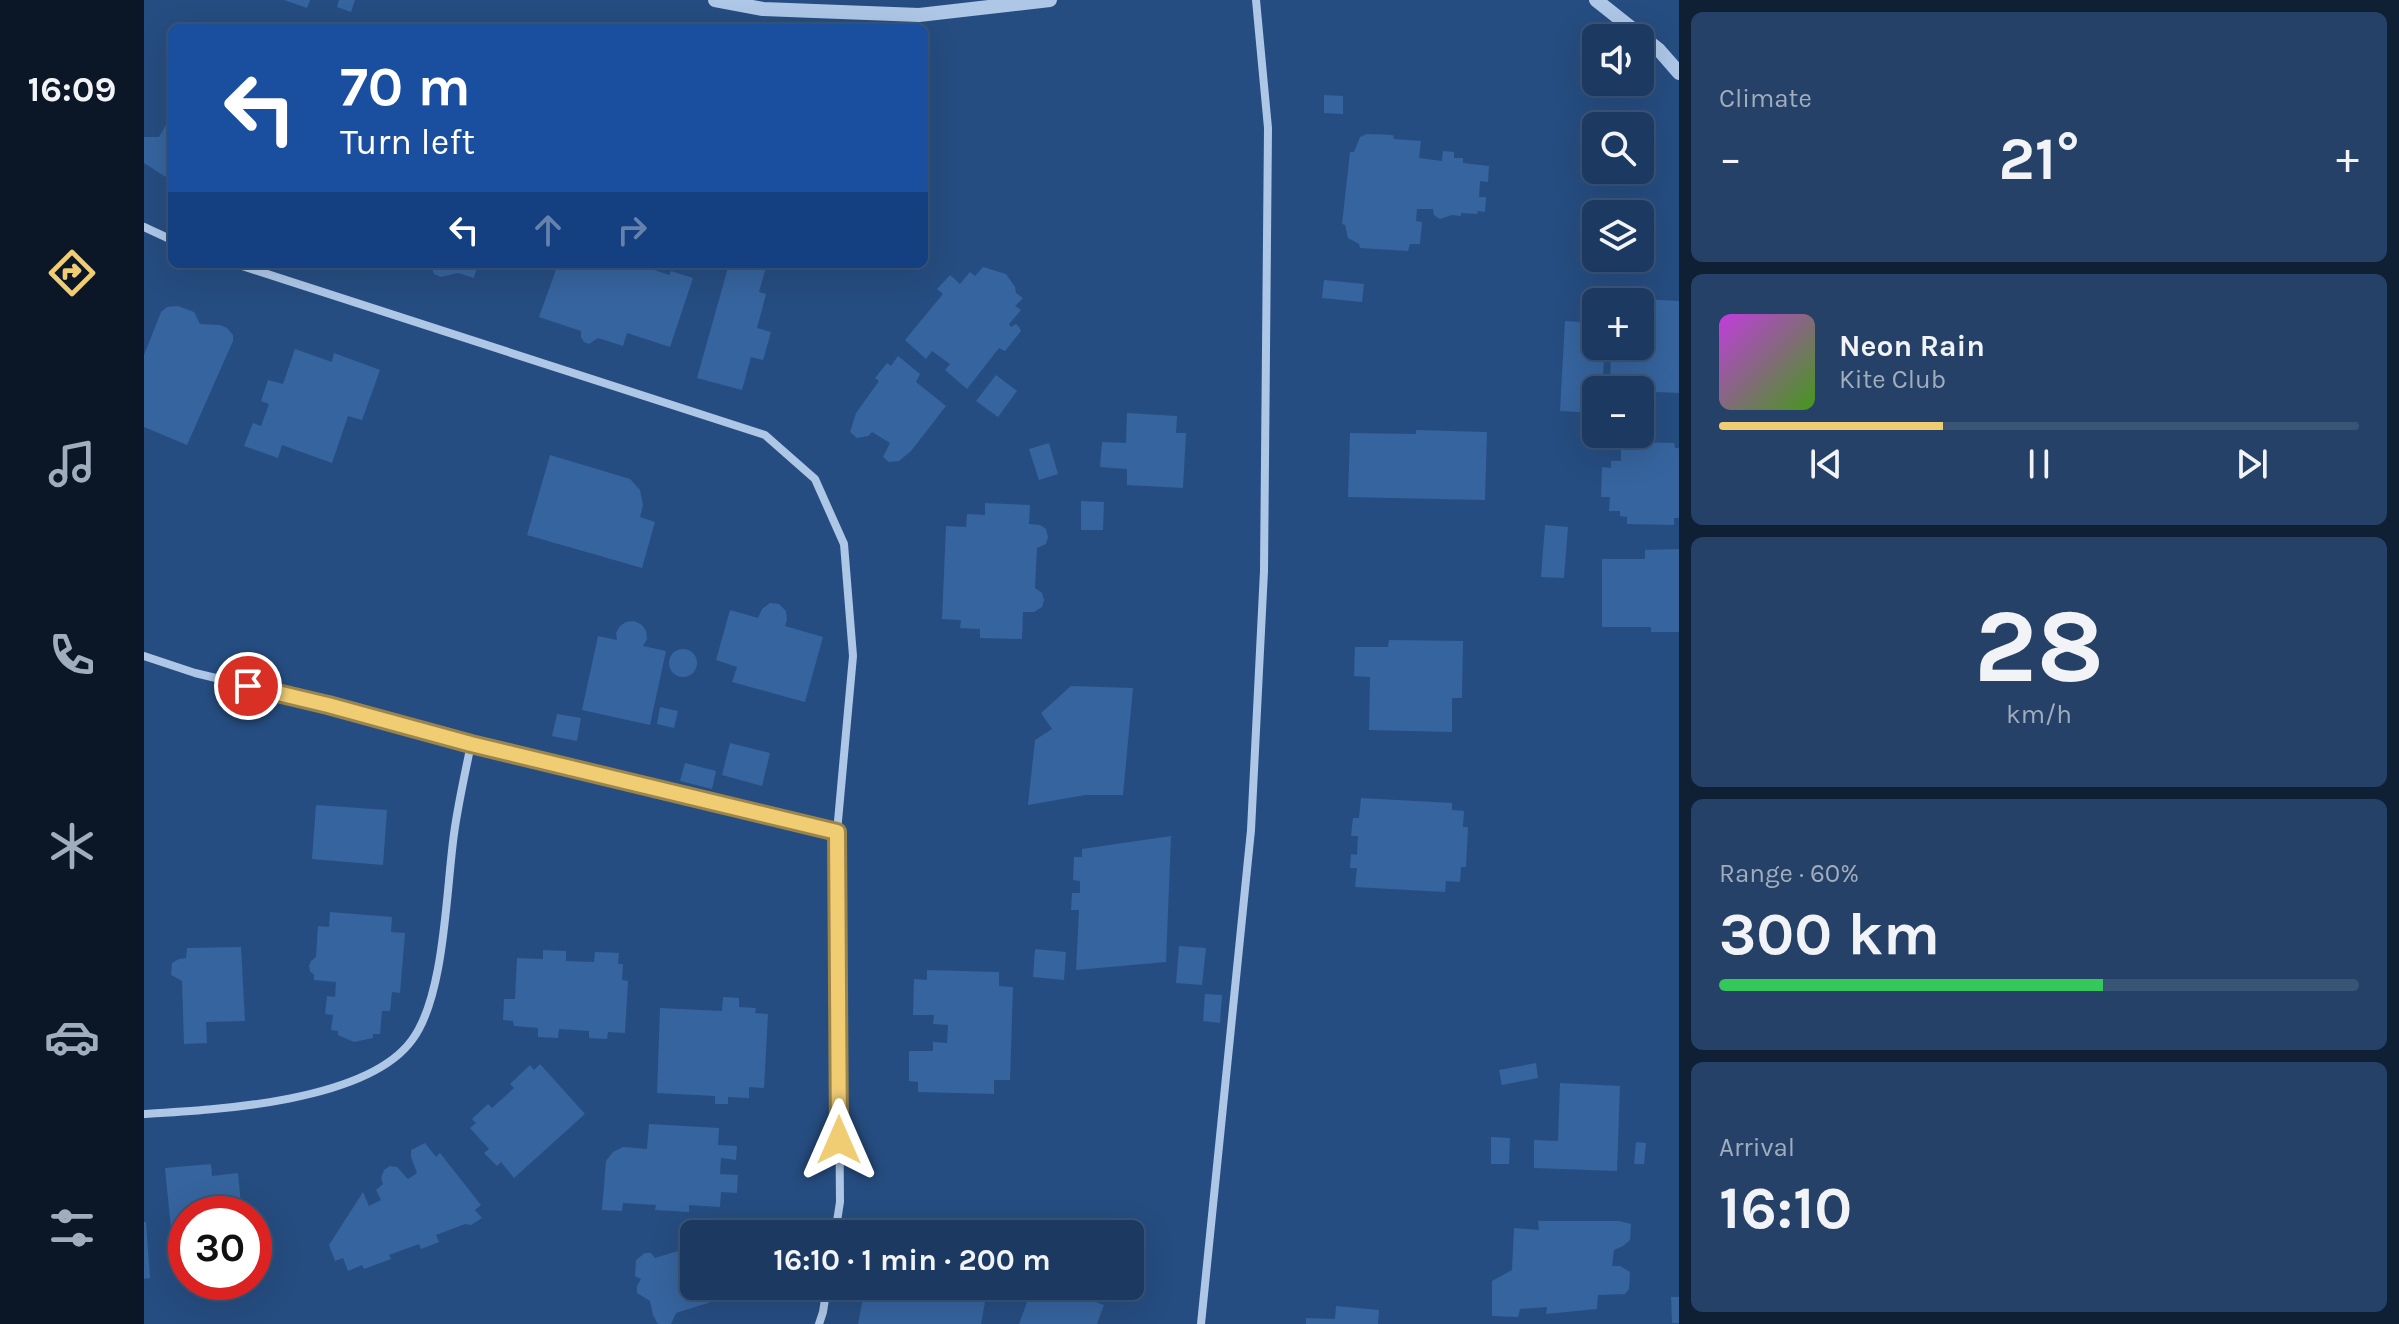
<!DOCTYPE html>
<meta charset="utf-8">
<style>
:root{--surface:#1c3a61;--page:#254167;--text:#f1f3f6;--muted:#a0adbd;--line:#3a5476;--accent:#f0cc73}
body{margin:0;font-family:Karla,sans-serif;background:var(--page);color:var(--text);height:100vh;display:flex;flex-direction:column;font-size:30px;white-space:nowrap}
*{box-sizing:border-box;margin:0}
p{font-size:26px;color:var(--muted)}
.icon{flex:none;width:44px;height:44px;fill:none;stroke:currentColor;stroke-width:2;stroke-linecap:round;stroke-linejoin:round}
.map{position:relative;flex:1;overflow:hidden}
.details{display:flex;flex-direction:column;gap:12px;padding:12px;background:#0f2035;width:720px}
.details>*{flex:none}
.guide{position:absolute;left:24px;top:24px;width:760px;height:244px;border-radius:12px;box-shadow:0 8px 32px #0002,0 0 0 2px var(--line);background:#1a4fa0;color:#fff;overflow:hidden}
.buttons{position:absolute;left:1438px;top:24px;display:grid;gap:16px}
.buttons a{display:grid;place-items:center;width:72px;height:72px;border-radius:12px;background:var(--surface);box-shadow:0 8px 32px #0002,0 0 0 2px var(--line);font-size:40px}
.speed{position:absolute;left:24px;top:1196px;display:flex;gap:16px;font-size:40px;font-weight:700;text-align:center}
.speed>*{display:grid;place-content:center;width:104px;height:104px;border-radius:50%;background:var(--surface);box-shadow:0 8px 32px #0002,0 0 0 2px var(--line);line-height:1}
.speed .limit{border:12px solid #d22;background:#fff;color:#111}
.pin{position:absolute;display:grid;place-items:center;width:68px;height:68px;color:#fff;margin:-34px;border:4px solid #fff;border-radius:50%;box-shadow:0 2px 8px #0007}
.me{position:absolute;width:88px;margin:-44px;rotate:0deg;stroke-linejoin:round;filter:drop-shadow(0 0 6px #0008)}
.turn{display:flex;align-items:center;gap:28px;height:168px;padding:0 40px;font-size:36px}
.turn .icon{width:104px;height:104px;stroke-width:2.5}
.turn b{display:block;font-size:56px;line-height:68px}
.lanes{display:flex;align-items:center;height:76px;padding:0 40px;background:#0003;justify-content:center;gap:40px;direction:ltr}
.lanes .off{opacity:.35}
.big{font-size:60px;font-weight:700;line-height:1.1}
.details .widget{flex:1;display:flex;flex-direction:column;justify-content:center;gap:12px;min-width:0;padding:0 28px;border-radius:12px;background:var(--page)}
.details .dial{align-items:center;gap:0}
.dial b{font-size:104px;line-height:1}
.song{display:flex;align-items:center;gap:24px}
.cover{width:96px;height:96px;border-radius:12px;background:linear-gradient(135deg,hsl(290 70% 55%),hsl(100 70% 35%))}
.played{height:8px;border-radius:4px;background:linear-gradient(90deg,var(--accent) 35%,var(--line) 35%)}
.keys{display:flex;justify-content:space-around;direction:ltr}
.heat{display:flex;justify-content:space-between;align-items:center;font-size:44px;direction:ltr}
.charge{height:12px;border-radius:6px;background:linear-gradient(90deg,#34c759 60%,var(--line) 0)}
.trip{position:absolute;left:536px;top:1220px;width:464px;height:80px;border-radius:12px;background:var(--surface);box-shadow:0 8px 32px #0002,0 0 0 2px var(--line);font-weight:700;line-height:80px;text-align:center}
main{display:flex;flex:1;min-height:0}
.tab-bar{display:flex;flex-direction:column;width:144px;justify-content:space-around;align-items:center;background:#0b1727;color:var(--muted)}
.tab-bar .icon{width:56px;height:56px}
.tab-bar .on{color:var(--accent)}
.tab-bar b{font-size:36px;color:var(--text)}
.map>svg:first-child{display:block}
</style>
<main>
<nav class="tab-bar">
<b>16:09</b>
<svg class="icon on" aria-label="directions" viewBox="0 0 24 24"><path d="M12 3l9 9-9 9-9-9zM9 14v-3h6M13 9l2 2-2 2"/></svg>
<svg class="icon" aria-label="music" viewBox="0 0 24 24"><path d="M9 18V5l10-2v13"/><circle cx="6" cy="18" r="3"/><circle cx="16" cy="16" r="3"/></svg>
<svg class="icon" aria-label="phone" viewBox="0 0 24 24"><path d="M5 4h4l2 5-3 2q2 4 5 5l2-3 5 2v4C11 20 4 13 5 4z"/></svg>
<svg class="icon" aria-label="climate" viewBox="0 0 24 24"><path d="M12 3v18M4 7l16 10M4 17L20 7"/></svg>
<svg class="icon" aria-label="car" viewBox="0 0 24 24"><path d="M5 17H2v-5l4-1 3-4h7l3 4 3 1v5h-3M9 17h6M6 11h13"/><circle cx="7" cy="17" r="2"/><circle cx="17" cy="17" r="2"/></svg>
<svg class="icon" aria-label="filters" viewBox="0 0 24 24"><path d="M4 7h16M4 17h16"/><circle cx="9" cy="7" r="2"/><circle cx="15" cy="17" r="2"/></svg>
</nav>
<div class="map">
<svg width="1535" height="1324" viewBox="0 0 1535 1324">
<rect width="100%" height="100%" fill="#264d81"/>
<path fill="#36649e" d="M 140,0 L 166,0 L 163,8 Z
M 195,0 L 211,0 L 207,12 L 193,7 Z
M 1180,95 L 1199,96 L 1199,114 L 1180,113 Z
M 22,125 L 28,129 L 28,181 L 0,163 L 0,137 L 15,137 Z
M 1223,134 L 1249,135 L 1250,139 L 1277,141 L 1275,158 L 1298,161 L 1299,151 L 1310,152 L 1310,158 L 1319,158 L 1319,163 L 1345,166 L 1344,182 L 1336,181 L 1335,197 L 1342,197 L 1341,212 L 1334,211 L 1333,214 L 1317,213 L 1317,216 L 1308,215 L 1296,219 L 1290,215 L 1289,209 L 1273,209 L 1272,221 L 1278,222 L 1276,244 L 1266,244 L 1264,251 L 1216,248 L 1215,244 L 1204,238 L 1201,225 L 1198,224 L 1206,152 L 1210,152 L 1216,137 Z
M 286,264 L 334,264 L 330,278 L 314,273 L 297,277 L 290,274 Z
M 414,264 L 493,264 L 525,275 L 527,271 L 549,278 L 526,347 L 483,333 L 479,346 L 454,338 L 445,344 L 440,342 L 437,337 L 437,331 L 395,317 Z
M 585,264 L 623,264 L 615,292 L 622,294 L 613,328 L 627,332 L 619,360 L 607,357 L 598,390 L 553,378 Z
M 839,267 L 862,274 L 871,287 L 872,293 L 879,298 L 871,306 L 877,310 L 865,324 L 867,327 L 872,324 L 875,327 L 877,331 L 861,351 L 855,348 L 823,389 L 801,370 L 806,364 L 788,351 L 782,359 L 761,340 L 799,294 L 793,289 L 806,275 L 816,284 L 826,272 L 831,276 Z
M 1180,280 L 1220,284 L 1218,302 L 1178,298 Z
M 1496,299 L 1535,301 L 1535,393 L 1466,390 L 1467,346 L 1496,346 Z
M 34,306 L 50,312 L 56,324 L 76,325 L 83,328 L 89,335 L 89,341 L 43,445 L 0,427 L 0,355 L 17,312 L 23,307 Z
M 1421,321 L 1452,323 L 1452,346 L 1461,346 L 1458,390 L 1452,390 L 1452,413 L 1416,411 Z
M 151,349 L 188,362 L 190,353 L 236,370 L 218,420 L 204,416 L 188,463 L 138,445 L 134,458 L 100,446 L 109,423 L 117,426 L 125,404 L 117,401 L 124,380 L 139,384 Z
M 754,356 L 776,374 L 772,382 L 802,406 L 767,451 L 755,461 L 745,462 L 739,457 L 746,443 L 728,432 L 724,436 L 713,438 L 706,432 L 712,413 L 735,381 L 731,378 L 743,363 L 747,366 Z
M 852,375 L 873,391 L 854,417 L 832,401 Z
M 983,413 L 1033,416 L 1032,433 L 1042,433 L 1039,488 L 983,485 L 983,469 L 956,467 L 958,442 L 982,443 Z
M 1272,430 L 1343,432 L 1341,500 L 1204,497 L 1206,433 L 1272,434 Z
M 1487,442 L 1530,443 L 1531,448 L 1535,448 L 1535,518 L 1530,518 L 1530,525 L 1483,524 L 1483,517 L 1476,516 L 1476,511 L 1465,511 L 1466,497 L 1457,497 L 1458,467 L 1467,468 L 1467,461 L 1477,461 L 1477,448 L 1486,448 Z
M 905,443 L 914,474 L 895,480 L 885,449 Z
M 406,455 L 486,479 L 496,490 L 499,505 L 496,517 L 511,522 L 498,568 L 383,535 Z
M 937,501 L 960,502 L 959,530 L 937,530 Z
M 841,503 L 886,505 L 885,524 L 896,525 L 902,529 L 904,537 L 902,544 L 893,548 L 891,588 L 898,593 L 900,600 L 898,607 L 890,612 L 879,612 L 878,639 L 836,638 L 836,629 L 816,628 L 817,620 L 798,619 L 802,526 L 822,527 L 823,514 L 841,515 Z
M 1401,525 L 1424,527 L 1420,578 L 1397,577 Z
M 1535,549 L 1535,632 L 1507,632 L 1507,627 L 1458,627 L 1458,559 L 1501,559 L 1501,550 Z
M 626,603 L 635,604 L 642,611 L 643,620 L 641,626 L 679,637 L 661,702 L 588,682 L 593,667 L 572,660 L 586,610 L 614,618 L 618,609 Z
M 490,621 L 498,625 L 502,631 L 503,639 L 499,646 L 522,651 L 506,725 L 438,710 L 454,636 L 473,640 L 472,633 L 476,626 L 482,622 Z
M 1245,640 L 1319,641 L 1318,698 L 1308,698 L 1308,732 L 1225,730 L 1226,677 L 1210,676 L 1211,647 L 1244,647 Z
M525 663a14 14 0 1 1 28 0a14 14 0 1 1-28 0Z
M 927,686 L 989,688 L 979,795 L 941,795 L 884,805 L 891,740 L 908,729 L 897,713 Z
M 516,707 L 534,711 L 530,728 L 513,724 Z
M 413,714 L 437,718 L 433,741 L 408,736 Z
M 586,743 L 626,753 L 618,786 L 578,775 Z
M 541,763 L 572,771 L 568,789 L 536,781 Z
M 1217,798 L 1308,803 L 1308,810 L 1320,811 L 1319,827 L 1324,827 L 1322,867 L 1317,867 L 1316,882 L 1302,881 L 1301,892 L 1211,887 L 1213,868 L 1206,868 L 1207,854 L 1213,855 L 1214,836 L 1207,836 L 1209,818 L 1215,818 Z
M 172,805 L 243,810 L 239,865 L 168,859 Z
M 1027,836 L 1022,962 L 932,970 L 935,910 L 927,910 L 928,893 L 936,893 L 936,881 L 929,880 L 930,857 L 938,857 L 938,849 Z
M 186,912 L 248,917 L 247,932 L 261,933 L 256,993 L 248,992 L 246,1011 L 238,1011 L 236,1034 L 229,1034 L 229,1038 L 210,1042 L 194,1035 L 194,1031 L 187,1030 L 189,1015 L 181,1014 L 183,996 L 191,997 L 192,982 L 170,980 L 170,975 L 166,971 L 165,966 L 167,961 L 172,957 L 174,926 L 185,927 Z
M 1035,946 L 1062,948 L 1058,985 L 1032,983 Z
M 97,947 L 101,1021 L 62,1022 L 63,1043 L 40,1044 L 38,981 L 27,975 L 28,963 L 35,959 L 42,958 L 43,948 Z
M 891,949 L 922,952 L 920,980 L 889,977 Z
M 399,950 L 422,951 L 422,961 L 450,962 L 451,952 L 475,953 L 474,964 L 479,964 L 478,980 L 484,981 L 481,1033 L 464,1032 L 463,1039 L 445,1038 L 445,1031 L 415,1029 L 414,1038 L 394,1037 L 394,1028 L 370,1026 L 369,1021 L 359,1020 L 360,999 L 371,999 L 373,958 L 399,959 Z
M 783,970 L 855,972 L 855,986 L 869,987 L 866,1080 L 850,1080 L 850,1094 L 774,1092 L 774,1082 L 765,1081 L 765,1051 L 789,1051 L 789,1042 L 803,1043 L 804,1025 L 789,1024 L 790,1015 L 769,1015 L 770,979 L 783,980 Z
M 1061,994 L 1078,995 L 1076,1023 L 1059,1021 Z
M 579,997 L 595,998 L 595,1007 L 612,1008 L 611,1013 L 624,1014 L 620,1088 L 605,1087 L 605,1098 L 584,1097 L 584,1104 L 571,1104 L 571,1096 L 513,1093 L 516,1008 L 578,1011 Z
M 1392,1063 L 1394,1078 L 1358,1085 L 1355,1070 Z
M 396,1064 L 441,1114 L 370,1178 L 357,1162 L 353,1166 L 340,1153 L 345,1149 L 326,1128 L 332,1123 L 328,1119 L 344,1104 L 348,1108 L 370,1088 L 366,1084 L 386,1065 L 390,1070 Z
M 1416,1083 L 1476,1086 L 1473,1171 L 1390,1168 L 1390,1140 L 1414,1141 Z
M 505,1124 L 575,1128 L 574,1145 L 593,1146 L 592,1160 L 577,1158 L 576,1174 L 594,1175 L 593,1193 L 577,1192 L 576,1207 L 545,1205 L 545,1212 L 511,1210 L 512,1205 L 479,1203 L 478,1211 L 458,1210 L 462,1161 L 469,1152 L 479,1147 L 503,1149 Z
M 1347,1137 L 1366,1138 L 1365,1164 L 1347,1164 Z
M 1492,1142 L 1502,1143 L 1500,1164 L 1490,1164 Z
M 281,1143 L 292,1157 L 296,1153 L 337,1205 L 331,1210 L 338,1218 L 327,1225 L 321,1224 L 292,1235 L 295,1242 L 277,1249 L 275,1244 L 245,1255 L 247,1259 L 220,1269 L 218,1265 L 204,1271 L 199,1258 L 191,1261 L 185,1245 L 219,1192 L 225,1206 L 237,1200 L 232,1190 L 239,1184 L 237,1178 L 240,1170 L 246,1166 L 253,1167 L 264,1179 L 273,1173 L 267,1157 L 267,1150 Z
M 67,1164 L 68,1176 L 94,1173 L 98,1214 L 42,1214 L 42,1268 L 31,1269 L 21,1168 Z
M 1394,1221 L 1475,1221 L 1487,1224 L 1486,1240 L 1479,1246 L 1470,1250 L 1468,1266 L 1476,1266 L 1486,1272 L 1485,1289 L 1481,1294 L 1454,1295 L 1453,1309 L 1402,1314 L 1403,1307 L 1376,1309 L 1374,1317 L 1348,1316 L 1348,1281 L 1368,1270 L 1370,1228 L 1395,1230 Z
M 0,1222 L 2,1222 L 6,1278 L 0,1279 Z
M 550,1246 L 550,1286 L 573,1286 L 577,1299 L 532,1313 L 527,1324 L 514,1324 L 509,1315 L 506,1301 L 493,1293 L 493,1286 L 497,1279 L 491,1276 L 492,1260 L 501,1253 L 507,1253 L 511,1258 Z
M 782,1286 L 844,1286 L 837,1324 L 714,1324 L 721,1287 L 780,1297 Z
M 877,1286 L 909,1286 L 960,1305 L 953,1324 L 875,1324 L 883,1302 L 872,1297 Z
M 1527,1297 L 1535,1297 L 1535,1323 L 1528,1323 Z
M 1192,1306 L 1235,1310 L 1234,1324 L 1162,1324 L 1162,1318 L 1191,1319 Z"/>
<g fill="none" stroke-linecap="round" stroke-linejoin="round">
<path stroke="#aec7e7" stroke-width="8" d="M 0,227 L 28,240
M 92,264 L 621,435 L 671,479 L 700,544 L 709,656 L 693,832 L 696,1202 L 691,1234
M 0,656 L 51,673 L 184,705 L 327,744 L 693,832
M 0,1114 C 72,1110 223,1102 268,1040 C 301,996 302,890 310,834 C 314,804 321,774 327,744
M 675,1324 L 679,1312 L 683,1286
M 1057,1324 L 1107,830 L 1120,571 L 1124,128 L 1112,0"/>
<path stroke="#aec7e7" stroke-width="14" d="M 571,0 L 619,9 L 775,15 L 906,0
M 1452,0 L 1515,50 L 1535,73"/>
</g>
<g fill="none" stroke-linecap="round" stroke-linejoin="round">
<g stroke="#9c854b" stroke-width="20">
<path id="route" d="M 104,686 L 184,705 L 327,744 L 693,832 L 695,1140"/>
</g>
<use href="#route" stroke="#f0cc73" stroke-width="14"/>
</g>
</svg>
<div class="buttons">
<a><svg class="icon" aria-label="sound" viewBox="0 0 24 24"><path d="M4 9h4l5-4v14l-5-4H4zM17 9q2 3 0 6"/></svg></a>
<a><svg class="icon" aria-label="search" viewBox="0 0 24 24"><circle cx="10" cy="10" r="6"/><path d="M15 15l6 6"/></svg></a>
<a><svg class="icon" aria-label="layers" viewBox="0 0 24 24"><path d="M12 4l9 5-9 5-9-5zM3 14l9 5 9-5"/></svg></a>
<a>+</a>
<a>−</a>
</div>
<div class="speed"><div class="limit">30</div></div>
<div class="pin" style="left:104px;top:686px;background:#d93025"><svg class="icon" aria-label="arrive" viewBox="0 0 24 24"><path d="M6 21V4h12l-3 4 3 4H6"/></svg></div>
<svg class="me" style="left:695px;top:1140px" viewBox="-20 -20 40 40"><path d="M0-17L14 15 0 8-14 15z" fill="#f0cc73" stroke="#fff" stroke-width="4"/></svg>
<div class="trip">16:10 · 1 min · 200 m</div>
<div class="guide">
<div class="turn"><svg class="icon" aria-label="left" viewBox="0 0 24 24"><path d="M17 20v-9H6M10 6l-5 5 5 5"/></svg><div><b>70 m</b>Turn left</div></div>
<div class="lanes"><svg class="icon" aria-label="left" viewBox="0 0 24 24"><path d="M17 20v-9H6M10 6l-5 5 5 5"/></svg><svg class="icon off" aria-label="ahead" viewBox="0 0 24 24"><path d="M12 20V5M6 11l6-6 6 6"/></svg><svg class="icon off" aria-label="right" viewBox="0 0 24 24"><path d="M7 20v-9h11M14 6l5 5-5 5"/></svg></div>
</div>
</div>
<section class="details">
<div class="widget"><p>Climate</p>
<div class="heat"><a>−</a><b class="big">21°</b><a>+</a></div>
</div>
<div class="widget">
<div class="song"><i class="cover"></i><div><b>Neon Rain</b><p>Kite Club</p></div></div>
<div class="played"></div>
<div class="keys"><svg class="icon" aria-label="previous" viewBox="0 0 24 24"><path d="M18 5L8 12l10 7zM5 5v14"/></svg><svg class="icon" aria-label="pause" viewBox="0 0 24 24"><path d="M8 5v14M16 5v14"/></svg><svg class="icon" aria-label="next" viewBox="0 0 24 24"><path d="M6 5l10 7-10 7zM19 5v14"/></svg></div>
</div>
<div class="widget dial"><b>28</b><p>km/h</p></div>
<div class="widget"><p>Range · 60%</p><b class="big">300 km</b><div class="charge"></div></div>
<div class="widget"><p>Arrival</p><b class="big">16:10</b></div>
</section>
</main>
